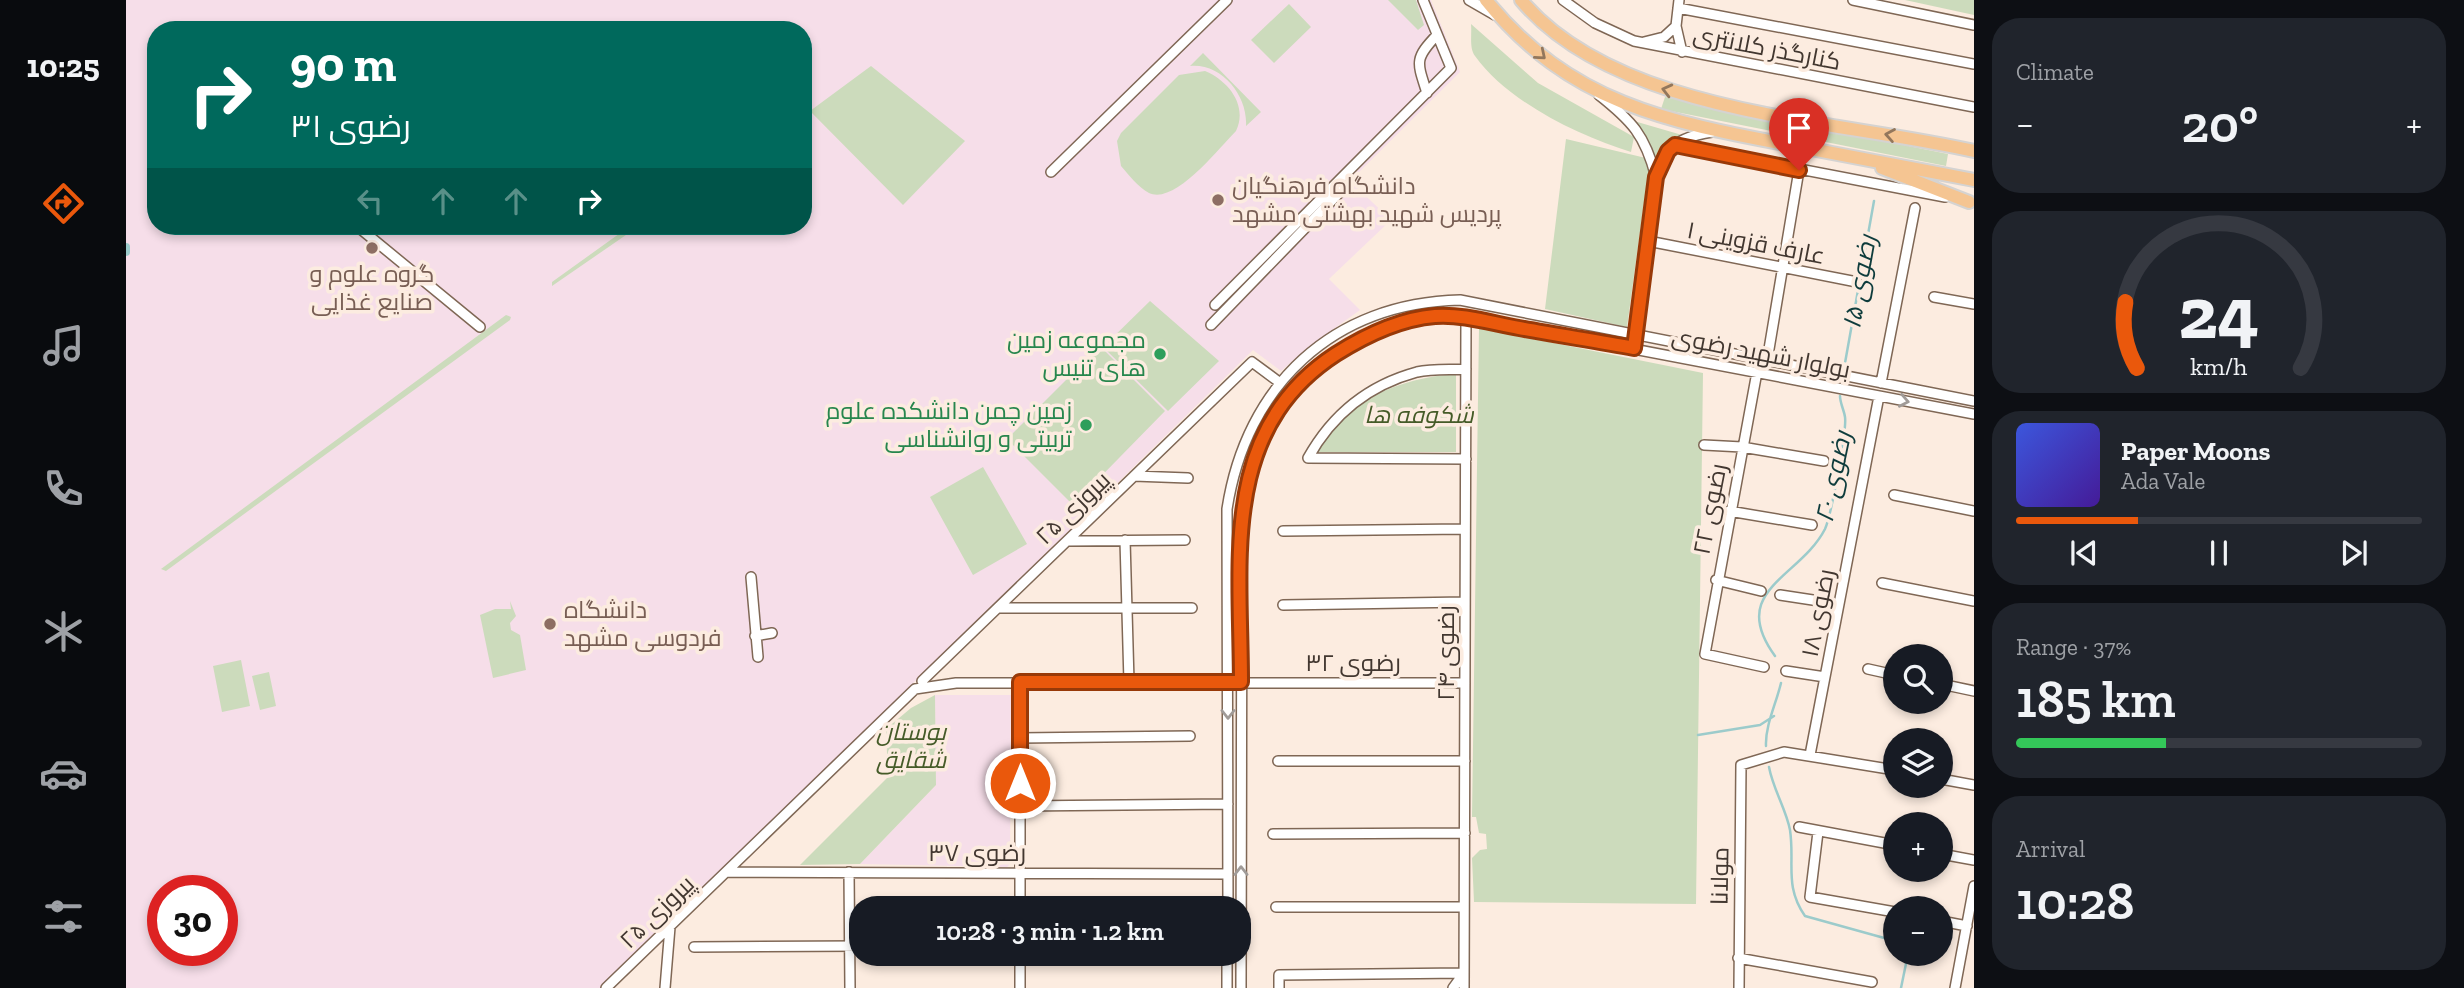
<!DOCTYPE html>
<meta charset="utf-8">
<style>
:root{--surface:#171b24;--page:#20242c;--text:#f1f3f6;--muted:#9ea1a6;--line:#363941;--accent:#ea580c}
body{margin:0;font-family:"Zilla Slab",Cairo,serif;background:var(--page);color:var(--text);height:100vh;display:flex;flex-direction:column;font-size:26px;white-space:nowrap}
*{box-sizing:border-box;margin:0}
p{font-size:23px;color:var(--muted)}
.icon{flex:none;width:38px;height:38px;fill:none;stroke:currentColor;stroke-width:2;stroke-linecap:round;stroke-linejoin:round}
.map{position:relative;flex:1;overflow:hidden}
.drawer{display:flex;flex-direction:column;gap:18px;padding:18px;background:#0d0f14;width:490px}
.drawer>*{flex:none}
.guide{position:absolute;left:21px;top:21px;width:665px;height:214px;border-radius:28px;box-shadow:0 4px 10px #0003;background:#00695c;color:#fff;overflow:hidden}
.tools{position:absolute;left:1757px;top:644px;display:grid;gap:14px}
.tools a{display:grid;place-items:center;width:70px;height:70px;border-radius:50%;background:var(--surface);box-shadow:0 4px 10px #0003;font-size:35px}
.speed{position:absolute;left:21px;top:875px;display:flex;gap:14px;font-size:35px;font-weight:700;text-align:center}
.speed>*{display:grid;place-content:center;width:91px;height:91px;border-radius:50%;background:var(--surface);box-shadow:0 4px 10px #0003;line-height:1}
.speed .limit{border:10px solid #d22;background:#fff;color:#111}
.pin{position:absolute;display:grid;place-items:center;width:60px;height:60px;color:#fff;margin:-72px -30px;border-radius:50% 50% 50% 0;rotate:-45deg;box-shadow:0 0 7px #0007}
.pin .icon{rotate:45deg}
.me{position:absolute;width:77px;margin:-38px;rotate:0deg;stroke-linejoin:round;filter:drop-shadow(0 0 5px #0008)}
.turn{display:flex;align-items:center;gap:24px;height:147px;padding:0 28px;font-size:32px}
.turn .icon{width:91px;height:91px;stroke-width:2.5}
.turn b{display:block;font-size:49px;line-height:60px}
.lanes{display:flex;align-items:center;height:66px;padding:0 28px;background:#0003;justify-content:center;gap:35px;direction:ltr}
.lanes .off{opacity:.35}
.big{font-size:52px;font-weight:600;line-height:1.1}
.drawer .tile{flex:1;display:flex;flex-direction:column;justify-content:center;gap:10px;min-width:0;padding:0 24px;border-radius:28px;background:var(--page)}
.drawer .dial{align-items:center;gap:0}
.dial svg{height:182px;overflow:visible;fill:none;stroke:var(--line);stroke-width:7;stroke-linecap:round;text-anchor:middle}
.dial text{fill:var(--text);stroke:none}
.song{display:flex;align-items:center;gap:21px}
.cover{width:84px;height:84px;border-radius:10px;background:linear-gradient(135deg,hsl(230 70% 55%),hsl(260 70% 35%))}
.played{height:7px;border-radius:4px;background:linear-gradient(90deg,var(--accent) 30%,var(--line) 30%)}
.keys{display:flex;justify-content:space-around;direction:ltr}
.heat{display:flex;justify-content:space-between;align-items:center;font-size:38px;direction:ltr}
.charge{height:10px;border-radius:5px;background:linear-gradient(90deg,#34c759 37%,var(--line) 0)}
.trip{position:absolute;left:723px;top:896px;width:402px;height:70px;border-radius:28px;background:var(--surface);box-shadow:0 4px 10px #0003;font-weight:600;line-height:70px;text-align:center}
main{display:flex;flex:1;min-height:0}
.tabs{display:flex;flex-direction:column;width:126px;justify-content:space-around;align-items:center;background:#090b0e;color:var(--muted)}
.tabs .icon{width:49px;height:49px}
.tabs .on{color:var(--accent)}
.tabs b{font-size:32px;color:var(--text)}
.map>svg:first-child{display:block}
</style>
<main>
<nav class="tabs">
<b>10:25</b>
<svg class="icon on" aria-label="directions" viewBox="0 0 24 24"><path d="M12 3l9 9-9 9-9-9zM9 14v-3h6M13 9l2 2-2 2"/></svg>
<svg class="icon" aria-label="music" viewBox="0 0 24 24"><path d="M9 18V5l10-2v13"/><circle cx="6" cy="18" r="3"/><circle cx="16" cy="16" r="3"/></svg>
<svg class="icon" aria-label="phone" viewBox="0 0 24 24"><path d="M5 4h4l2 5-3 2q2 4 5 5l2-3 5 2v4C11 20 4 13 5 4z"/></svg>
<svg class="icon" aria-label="climate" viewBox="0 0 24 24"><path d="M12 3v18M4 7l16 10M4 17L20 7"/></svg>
<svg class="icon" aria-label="car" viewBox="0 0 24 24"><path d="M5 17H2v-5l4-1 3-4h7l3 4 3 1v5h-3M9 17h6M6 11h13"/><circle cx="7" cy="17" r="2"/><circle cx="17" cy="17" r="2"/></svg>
<svg class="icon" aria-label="filters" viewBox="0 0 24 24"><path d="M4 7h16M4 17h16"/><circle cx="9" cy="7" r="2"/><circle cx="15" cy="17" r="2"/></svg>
</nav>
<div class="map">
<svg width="1848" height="988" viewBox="0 0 1848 988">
<rect width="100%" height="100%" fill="#fcece0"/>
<path fill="#f6dee9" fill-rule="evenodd" d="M 0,0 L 1305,0 L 1334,72 L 1224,181 L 1265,220 L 1203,279 L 1234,310 L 1181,348 L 1155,371 L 1127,350 L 476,988 L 0,988 ZM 30,30 L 677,30 L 677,226 L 30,226 ZM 37,891 L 96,891 L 96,950 L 37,950 Z
M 809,695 L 885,695 L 884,864 L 881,867 L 734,864 L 810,785 Z"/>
<path fill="#ccdbbc" d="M 1262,0 L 1290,0 L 1298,25 L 1292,30 Z
M 1779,0 L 1848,0 L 1848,15 Z
M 1163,4 L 1185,27 L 1148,63 L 1125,40 Z
M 1345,24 L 1412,83 L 1508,137 L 1505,152 C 1453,136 1382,102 1349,56 C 1343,48 1346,34 1345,24 Z
M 1077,53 L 1135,112 L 1120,126 C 1122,96 1096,63 1064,66 Z
M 745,66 L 839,141 L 777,205 L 684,111 Z
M 1079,71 C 1103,81 1122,106 1110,131 C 1092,149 1049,205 1023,193 C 1012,187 1003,175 995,166 L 991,141 L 995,133 L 1053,75 Z
M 1539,97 L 1822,154 L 1820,166 L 1535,109 Z
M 1508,121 L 1556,135 L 1540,146 L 1530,163 L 1520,136 Z
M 1440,139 L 1524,159 L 1501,327 L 1419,309 Z
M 504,226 L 513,226 L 426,286 L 426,282 Z
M 1024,301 L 1093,361 L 1042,411 L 977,347 Z
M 380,315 L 385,317 L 384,320 L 40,571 L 35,569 Z
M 1353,328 L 1577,373 L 1570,904 L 1348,902 L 1346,858 L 1354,850 L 1361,849 L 1360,834 L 1353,833 L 1350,817 L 1346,817 Z
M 974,346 L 1039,411 L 947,505 L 881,439 Z
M 1330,374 L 1330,452 L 1191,452 C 1218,400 1274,378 1330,374 Z
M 857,467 L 901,544 L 847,575 L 804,497 Z
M 384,601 L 390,616 L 384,623 L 385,630 L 394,635 L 400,670 L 367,678 L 354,615 L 369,609 L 385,609 Z
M 115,660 L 124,706 L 96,712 L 87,666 Z
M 143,672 L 150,706 L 134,710 L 126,676 Z
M 809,695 L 810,785 L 734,864 L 674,865 L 762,777 L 760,729 L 785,708 Z"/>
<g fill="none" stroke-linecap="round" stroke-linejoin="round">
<path stroke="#9ccbcb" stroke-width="2.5" d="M 1719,363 L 1748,201
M 1649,656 C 1601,590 1674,578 1699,529 C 1705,516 1721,430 1719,417 C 1718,410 1714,403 1714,396
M 1572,735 L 1634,725 L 1648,716
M 1640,746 C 1639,726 1650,704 1655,683
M 1643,767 C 1647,789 1660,809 1664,830 C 1669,863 1658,886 1679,916 L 1769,941
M 1775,988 L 1782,954"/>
<path stroke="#9ccbcb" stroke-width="8" d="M 0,247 L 0,252"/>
<g stroke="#7f6755" stroke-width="12">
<path id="minor" d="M 1343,0 L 1369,15
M 1437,0 L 1469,23 L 1508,41 L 1848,107
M 1553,0 L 1550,26 L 1556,52
M 1727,0 L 1848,25
M 1552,8 L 1848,64
M 1518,42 L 1538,37 L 1550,26
M 1301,93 C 1291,62 1288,59 1311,35
M 1473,95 C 1506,121 1519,135 1530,177
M 1549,145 L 1819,197
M 925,172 L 1101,0
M 231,226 L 354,327
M 1522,241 L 1731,282
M 1808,297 L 1848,304
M 1089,305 L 1325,68 L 1297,0
M 1085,325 L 1215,191
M 1509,340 C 1515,300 1522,177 1543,151 C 1552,139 1572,134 1586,132
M 1641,361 L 1673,170
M 1631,372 L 1579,654 L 1638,667
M 1755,383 L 1789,208
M 1578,445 L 1616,447 L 1698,461
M 1340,459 L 1182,458 C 1206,415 1243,385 1291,372 C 1306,369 1324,370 1340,369
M 1008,476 L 1062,478
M 1768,495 L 1848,511
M 1603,511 L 1686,525
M 1157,531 L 1339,529
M 999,540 L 1003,682
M 941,541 L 1059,540
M 625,577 L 632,657
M 1590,580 L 1635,591
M 1756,583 L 1848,601
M 1654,595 L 1713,604
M 1157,605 L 1339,602
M 872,608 L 1066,608
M 629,636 L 646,633
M 1742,669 L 1769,675
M 1660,671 L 1699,677
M 796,681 L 1126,362 L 1153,382
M 894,682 L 894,908
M 1815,684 L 1848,691
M 894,738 L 1064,736
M 1684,755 L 1753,396
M 1152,761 L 1339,761
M 1815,779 L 1848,785
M 894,806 L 1102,804
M 1673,827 L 1769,845
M 1692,832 L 1684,897 L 1769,912
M 1147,834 L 1339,833
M 1815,854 L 1848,860
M 600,872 L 1102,874
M 723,872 L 724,988
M 1150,907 L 1338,907
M 1102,908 L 1101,509 C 1120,385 1207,303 1334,300 L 1848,401
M 1815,921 L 1841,926
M 568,947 L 735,946
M 894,954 L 894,988
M 1612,958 L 1746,982
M 480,988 L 789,689 L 830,683 L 1339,683
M 539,988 L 544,927
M 1101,988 L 1101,954
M 1115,988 L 1116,510 C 1119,488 1122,468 1131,447 C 1165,365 1253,313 1340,317 L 1848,414
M 1153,988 L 1153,975 L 1338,973
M 1327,988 L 1338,973
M 1338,988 L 1340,317
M 1613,988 L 1615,765 L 1658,752 L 1769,770
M 1829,988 L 1848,886"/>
</g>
<g stroke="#d5d3d1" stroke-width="16">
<path id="highway" d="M 1360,0 C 1443,103 1542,122 1664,145 C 1726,157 1787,168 1848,180
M 1395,0 C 1491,115 1709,119 1848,151
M 1756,168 L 1843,202"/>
</g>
<use href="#minor" stroke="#fff" stroke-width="9"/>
<use href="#highway" stroke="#f5c592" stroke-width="12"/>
</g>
<defs><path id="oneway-chevron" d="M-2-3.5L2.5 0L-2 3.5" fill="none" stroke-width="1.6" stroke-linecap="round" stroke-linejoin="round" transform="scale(1.75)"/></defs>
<g stroke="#93775c">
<use href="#oneway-chevron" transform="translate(1415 55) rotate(40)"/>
<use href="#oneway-chevron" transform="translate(1541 90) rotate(-166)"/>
<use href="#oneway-chevron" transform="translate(1764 135) rotate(-170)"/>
</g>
<g stroke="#a09b98">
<use href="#oneway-chevron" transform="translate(1778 401) rotate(11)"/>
<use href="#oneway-chevron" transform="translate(1102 714) rotate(90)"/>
<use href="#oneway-chevron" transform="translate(1115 871) rotate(-90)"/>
</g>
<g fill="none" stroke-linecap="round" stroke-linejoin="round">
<g stroke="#983908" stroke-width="18">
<path id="route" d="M 894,783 L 894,682 L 1115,682 C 1115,561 1093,430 1210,354 C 1240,335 1273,319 1309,316 C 1337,314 1365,323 1393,328 C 1431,335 1470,341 1508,348 L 1530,177 L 1542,151 L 1549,145 L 1673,170"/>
</g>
<use href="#route" stroke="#ea580c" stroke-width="12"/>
</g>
<g fill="#8d6e63" stroke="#fcece0" stroke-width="2.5">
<circle cx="1092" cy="200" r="7"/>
<circle cx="246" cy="248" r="7"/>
<circle cx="424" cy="624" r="7"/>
</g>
<g fill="#2e9e5b" stroke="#fcece0" stroke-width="2.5">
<circle cx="1034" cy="354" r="7"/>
<circle cx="960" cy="425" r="7"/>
</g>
<g text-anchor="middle" stroke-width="7" stroke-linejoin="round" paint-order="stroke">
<g font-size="24" fill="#423730" stroke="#fcece0">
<text transform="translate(1641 48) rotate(11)" y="8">کنارگذر کلانتری</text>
<text transform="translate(1630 243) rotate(11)" y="8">عارف قزوینی ۱</text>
<text transform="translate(1635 353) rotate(11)" y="8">بولوار شهید رضوی</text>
<text transform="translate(947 508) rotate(-44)" y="8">پیروزی ۲۵</text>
<text transform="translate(1584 509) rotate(-79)" y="8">رضوی ۲۲</text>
<text transform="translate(1692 613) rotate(-79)" y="8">رضوی ۱۸</text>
<text transform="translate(1320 653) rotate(-90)" y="8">رضوی ۲۴</text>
<text x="1227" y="671">رضوی ۳۲</text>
<text x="851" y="861">رضوی ۳۷</text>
<text transform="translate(1594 876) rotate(-89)" y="8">مولانا</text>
<text transform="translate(531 912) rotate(-44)" y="8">پیروزی ۲۵</text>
</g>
<g font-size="24" fill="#785e54" stroke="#fcece0" text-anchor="start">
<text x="1106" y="194">دانشگاه فرهنگیان<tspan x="1106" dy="28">پردیس شهید بهشتی مشهد</tspan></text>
<text x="246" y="282" text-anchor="middle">گروه علوم و<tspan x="246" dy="28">صنایع غذایی</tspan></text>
<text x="438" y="618">دانشگاه<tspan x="438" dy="28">فردوسی مشهد</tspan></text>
</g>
<g font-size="24" fill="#27864d" stroke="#fcece0" text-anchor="end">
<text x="1020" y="348">مجموعه زمین<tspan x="1020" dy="28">های تنیس</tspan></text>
<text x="946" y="419">زمین چمن دانشکده علوم<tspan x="946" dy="28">تربیتی و روانشناسی</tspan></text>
</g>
<g font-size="24" font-style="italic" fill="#455b28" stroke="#fcece0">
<text x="1293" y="423">شکوفه ها</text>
<text x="785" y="740">بوستان<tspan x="785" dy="28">شقایق</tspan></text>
</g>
<g font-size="26" font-style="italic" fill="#0e3c3c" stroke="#fcece0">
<text transform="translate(1733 282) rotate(-80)" y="9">رضوی ۱۵</text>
<text transform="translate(1707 477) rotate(-78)" y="9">رضوی ۲۰</text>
</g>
</g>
</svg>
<div class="tools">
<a><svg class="icon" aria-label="search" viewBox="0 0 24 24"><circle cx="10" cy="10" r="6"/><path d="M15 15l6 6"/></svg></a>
<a><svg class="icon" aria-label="layers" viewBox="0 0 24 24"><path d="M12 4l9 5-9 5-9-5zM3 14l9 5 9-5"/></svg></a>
<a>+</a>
<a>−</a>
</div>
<div class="speed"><div class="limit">30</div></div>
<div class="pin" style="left:1673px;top:170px;background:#d93025"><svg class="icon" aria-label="arrive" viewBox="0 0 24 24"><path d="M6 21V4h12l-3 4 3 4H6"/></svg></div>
<svg class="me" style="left:894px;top:783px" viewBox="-20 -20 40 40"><circle r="17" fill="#ea580c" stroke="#fff" stroke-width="3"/><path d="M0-11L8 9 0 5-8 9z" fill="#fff"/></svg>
<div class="trip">10:28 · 3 min · 1.2 km</div>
<div class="guide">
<div class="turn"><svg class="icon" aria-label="right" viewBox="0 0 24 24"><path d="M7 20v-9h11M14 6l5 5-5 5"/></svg><div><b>90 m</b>رضوی ۳۱</div></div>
<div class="lanes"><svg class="icon off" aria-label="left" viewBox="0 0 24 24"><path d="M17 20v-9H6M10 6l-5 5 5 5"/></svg><svg class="icon off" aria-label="ahead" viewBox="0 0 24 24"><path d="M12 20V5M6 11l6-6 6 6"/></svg><svg class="icon off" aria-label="ahead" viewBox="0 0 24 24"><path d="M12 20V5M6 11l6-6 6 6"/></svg><svg class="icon" aria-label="right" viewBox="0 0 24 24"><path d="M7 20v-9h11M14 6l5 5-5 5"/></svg></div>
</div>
</div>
<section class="drawer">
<div class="tile"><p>Climate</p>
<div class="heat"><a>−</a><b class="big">20°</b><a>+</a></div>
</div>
<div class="tile dial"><svg viewBox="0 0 100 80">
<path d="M14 69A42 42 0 1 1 86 69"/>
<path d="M14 69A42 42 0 0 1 9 40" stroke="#ea580c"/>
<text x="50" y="56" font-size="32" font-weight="700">24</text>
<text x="50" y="72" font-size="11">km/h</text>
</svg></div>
<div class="tile">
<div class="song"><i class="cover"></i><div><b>Paper Moons</b><p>Ada Vale</p></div></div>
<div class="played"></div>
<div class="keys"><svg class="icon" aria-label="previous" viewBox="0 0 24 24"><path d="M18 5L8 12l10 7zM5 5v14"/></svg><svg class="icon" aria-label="pause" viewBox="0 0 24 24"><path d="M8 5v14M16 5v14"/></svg><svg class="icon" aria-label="next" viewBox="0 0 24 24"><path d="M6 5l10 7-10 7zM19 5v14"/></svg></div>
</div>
<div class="tile"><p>Range · 37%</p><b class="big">185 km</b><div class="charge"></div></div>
<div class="tile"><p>Arrival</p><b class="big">10:28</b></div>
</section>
</main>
